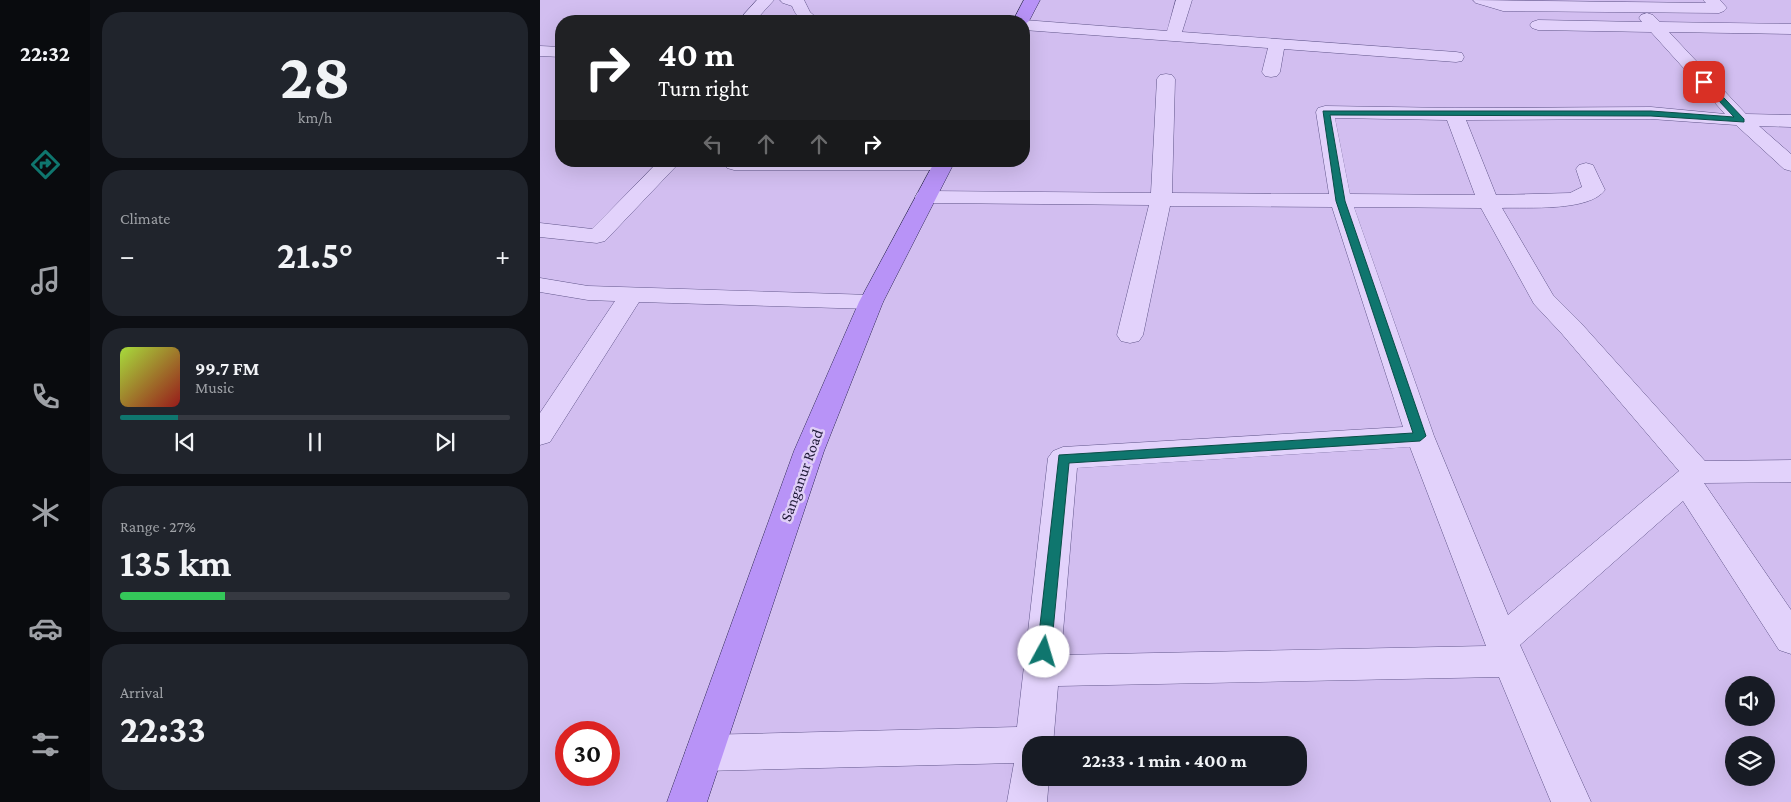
<!DOCTYPE html>
<meta charset="utf-8">
<style>
:root{--surface:#171b24;--page:#20242c;--text:#f1f3f6;--muted:#9ea1a6;--line:#363941;--accent:#0f766e}
body{margin:0;font-family:"Crimson Pro",serif;background:var(--page);color:var(--text);height:100vh;display:flex;flex-direction:column;font-size:19px;white-space:nowrap}
*{box-sizing:border-box;margin:0}
p{font-size:16px;color:var(--muted)}
.icon{flex:none;width:28px;height:28px;fill:none;stroke:currentColor;stroke-width:2;stroke-linecap:round;stroke-linejoin:round}
.map{position:relative;flex:1;overflow:hidden}
.side{display:flex;flex-direction:column;gap:12px;padding:12px;background:#0d0f14;width:450px}
.side>*{flex:none}
.top-card{position:absolute;left:15px;top:15px;width:475px;height:152px;border-radius:20px;box-shadow:0 5px 20px #0002;background:#202124;color:#fff;overflow:hidden}
.tools{position:absolute;left:1185px;top:676px;display:grid;gap:10px}
.tools a{display:grid;place-items:center;width:50px;height:50px;border-radius:50%;background:var(--surface);box-shadow:0 5px 20px #0002;font-size:25px}
.speed{position:absolute;left:15px;top:721px;display:flex;gap:10px;font-size:25px;font-weight:700;text-align:center}
.speed>*{display:grid;place-content:center;width:65px;height:65px;border-radius:50%;background:var(--surface);box-shadow:0 5px 20px #0002;line-height:1}
.speed .limit{border:8px solid #d22;background:#fff;color:#111}
.pin{position:absolute;display:grid;place-items:center;width:42px;height:42px;color:#fff;margin:-21px;border-radius:10px;box-shadow:0 2px 8px #0006}
.me{position:absolute;width:55px;margin:-28px;rotate:6deg;stroke-linejoin:round;filter:drop-shadow(0 0 4px #0008)}
.turn{display:flex;align-items:center;gap:18px;height:105px;padding:0 20px;font-size:22px}
.turn .icon{width:65px;height:65px;stroke-width:2.5}
.turn b{display:block;font-size:35px;line-height:42px}
.lanes{display:flex;align-items:center;height:48px;padding:0 20px;background:#0003;justify-content:center;gap:25px;direction:ltr}
.lanes .off{opacity:.35}
.big{font-size:38px;font-weight:700;line-height:1.1}
.side .widget{flex:1;display:flex;flex-direction:column;justify-content:center;gap:8px;min-width:0;padding:0 18px;border-radius:20px;background:var(--page)}
.side .dial{align-items:center;gap:0}
.dial b{font-size:65px;line-height:1}
.song{display:flex;align-items:center;gap:15px}
.cover{width:60px;height:60px;border-radius:8px;background:linear-gradient(135deg,hsl(80 70% 55%),hsl(0 70% 35%))}
.played{height:5px;border-radius:2px;background:linear-gradient(90deg,var(--accent) 15%,var(--line) 15%)}
.keys{display:flex;justify-content:space-around;direction:ltr}
.heat{display:flex;justify-content:space-between;align-items:center;font-size:28px;direction:ltr}
.charge{height:8px;border-radius:4px;background:linear-gradient(90deg,#34c759 27%,var(--line) 0)}
.trip{position:absolute;left:482px;top:736px;width:285px;height:50px;border-radius:20px;background:var(--surface);box-shadow:0 5px 20px #0002;font-weight:700;line-height:50px;text-align:center}
main{display:flex;flex:1;min-height:0}
.menu{display:flex;flex-direction:column;width:90px;justify-content:space-around;align-items:center;background:#090b0e;color:var(--muted)}
.menu .icon{width:35px;height:35px}
.menu .current{color:var(--accent)}
.menu b{font-size:22px;color:var(--text)}
.map>svg:first-child{display:block}
</style>
<main>
<nav class="menu">
<b>22:32</b>
<svg class="icon current" aria-label="directions" viewBox="0 0 24 24"><path d="M12 3l9 9-9 9-9-9zM9 14v-3h6M13 9l2 2-2 2"/></svg>
<svg class="icon" aria-label="music" viewBox="0 0 24 24"><path d="M9 18V5l10-2v13"/><circle cx="6" cy="18" r="3"/><circle cx="16" cy="16" r="3"/></svg>
<svg class="icon" aria-label="phone" viewBox="0 0 24 24"><path d="M5 4h4l2 5-3 2q2 4 5 5l2-3 5 2v4C11 20 4 13 5 4z"/></svg>
<svg class="icon" aria-label="climate" viewBox="0 0 24 24"><path d="M12 3v18M4 7l16 10M4 17L20 7"/></svg>
<svg class="icon" aria-label="car" viewBox="0 0 24 24"><path d="M5 17H2v-5l4-1 3-4h7l3 4 3 1v5h-3M9 17h6M6 11h13"/><circle cx="7" cy="17" r="2"/><circle cx="17" cy="17" r="2"/></svg>
<svg class="icon" aria-label="filters" viewBox="0 0 24 24"><path d="M4 7h16M4 17h16"/><circle cx="9" cy="7" r="2"/><circle cx="15" cy="17" r="2"/></svg>
</nav>
<section class="side">
<div class="widget dial"><b>28</b><p>km/h</p></div>
<div class="widget"><p>Climate</p>
<div class="heat"><a>−</a><b class="big">21.5°</b><a>+</a></div>
</div>
<div class="widget">
<div class="song"><i class="cover"></i><div><b>99.7 FM</b><p>Music</p></div></div>
<div class="played"></div>
<div class="keys"><svg class="icon" aria-label="previous" viewBox="0 0 24 24"><path d="M18 5L8 12l10 7zM5 5v14"/></svg><svg class="icon" aria-label="pause" viewBox="0 0 24 24"><path d="M8 5v14M16 5v14"/></svg><svg class="icon" aria-label="next" viewBox="0 0 24 24"><path d="M6 5l10 7-10 7zM19 5v14"/></svg></div>
</div>
<div class="widget"><p>Range · 27%</p><b class="big">135 km</b><div class="charge"></div></div>
<div class="widget"><p>Arrival</p><b class="big">22:33</b></div>
</section>
<div class="map">
<svg width="1251" height="802" viewBox="0 0 1251 802">
<rect width="100%" height="100%" fill="#d2bef0"/>
<g fill="none" stroke-linecap="round" stroke-linejoin="round">
<g stroke="#61568a" stroke-width="1">
<path id="minor" d="M 217,0 L 234,0 L 215,21 L 198,21 Z
M 240,0 L 264,0 L 270,12 L 280,21 C 263,22 259,22 252,6 L 243,3 Z
M 636,0 L 652,0 L 642,32 L 916,52 L 922,53 L 924,57 L 922,61 L 916,62 L 744,49 L 740,72 L 737,76 L 731,77 L 725,76 L 722,72 L 728,48 L 484,30 L 484,21 L 480,21 L 484,20 L 627,31 Z
M 933,0 L 1166,3 L 1163,0 L 1180,0 L 1187,8 L 1184,11 L 1179,13 L 963,11 L 936,3 Z
M 1107,13 L 1113,15 L 1120,22 L 1251,24 L 1251,34 L 1129,32 L 1206,114 L 1251,115 L 1251,127 L 1219,126 L 1251,154 L 1251,171 L 1244,169 L 1196,125 L 1111,119 L 926,120 L 956,195 L 1030,193 L 1042,187 L 1036,169 L 1039,165 L 1046,163 L 1053,165 L 1065,190 C 1049,212 987,207 962,208 L 1013,295 L 1040,322 L 1165,461 L 1251,460 L 1251,482 L 1164,483 L 1251,610 L 1251,654 L 1239,650 L 1143,501 L 980,645 L 1051,802 L 1011,802 L 959,677 L 518,686 L 513,745 L 491,745 L 491,778 L 509,778 L 507,802 L 467,802 L 474,763 L 164,771 L 150,766 L 145,753 L 150,740 L 164,735 L 477,727 L 508,458 L 513,451 L 523,447 L 863,427 L 792,207 L 630,206 L 603,335 L 599,341 L 590,343 L 581,341 L 577,335 L 609,205 L 386,203 L 378,202 L 375,197 L 378,192 L 386,191 L 611,193 L 617,79 L 620,75 L 626,74 L 632,75 L 635,79 L 632,193 L 789,194 L 776,112 L 778,108 L 785,106 L 914,108 L 1111,107 L 1185,114 L 1111,32 L 998,30 L 992,28 L 990,25 L 992,22 L 998,20 L 1102,22 L 1099,18 L 1101,15 ZM 795,118 L 907,120 L 935,195 L 810,194 ZM 814,207 L 941,208 L 994,304 L 1022,334 L 1139,471 L 968,615 L 894,436 ZM 870,447 L 946,646 L 521,655 L 537,468 Z
M 0,46 L 21,47 L 21,57 L 0,56 Z
M 119,161 L 141,161 L 65,241 L 57,243 L 0,237 L 0,223 L 52,229 Z
M 185,161 L 411,161 L 413,164 L 410,168 L 403,170 L 194,170 L 187,168 L 184,164 Z
M 0,278 L 48,286 L 331,295 L 340,297 L 343,302 L 340,307 L 331,309 L 99,302 L 10,442 L 0,445 L 0,413 L 75,301 L 48,300 L 0,292 Z"/>
</g>
<g stroke="#312b57" stroke-width="1">
<path id="major" d="M 484,0 L 500,0 L 489,21 L 484,25 L 484,21 L 473,21 Z
M 395,161 L 415,161 L 343,302 L 284,451 L 167,802 L 127,802 L 254,451 L 319,302 Z"/>
</g>
<use href="#minor" fill="#e2d2fb" fill-rule="evenodd"/>
<use href="#major" fill="#b893f7" fill-rule="evenodd"/>
</g>
<path fill="#0f766e" stroke="#0a4d48" d="M 1162,80 L 1167,80 L 1204,119 L 1204,122 L 1111,116 L 790,115 L 805,201 L 886,436 L 880,441 L 529,463 L 511,652 L 509,656 L 504,658 L 499,656 L 497,652 L 519,455 L 873,433 L 796,201 L 783,111 L 1111,111 L 1194,117 L 1162,83 Z"/>
<g text-anchor="middle" stroke-width="5" stroke-linejoin="round" paint-order="stroke">
<g font-size="16" fill="#201b38" stroke="#dfcef7">
<text transform="translate(261 475) rotate(-70)" y="6">Sanganur Road</text>
</g>
</g>
</svg>
<div class="tools">
<a><svg class="icon" aria-label="sound" viewBox="0 0 24 24"><path d="M4 9h4l5-4v14l-5-4H4zM17 9q2 3 0 6"/></svg></a>
<a><svg class="icon" aria-label="layers" viewBox="0 0 24 24"><path d="M12 4l9 5-9 5-9-5zM3 14l9 5 9-5"/></svg></a>
</div>
<div class="speed"><div class="limit">30</div></div>
<div class="pin" style="left:1164px;top:82px;background:#d93025"><svg class="icon" aria-label="arrive" viewBox="0 0 24 24"><path d="M6 21V4h12l-3 4 3 4H6"/></svg></div>
<svg class="me" style="left:504px;top:652px" viewBox="-20 -20 40 40"><circle r="19" fill="#fff"/><path d="M0-13L10 11 0 6-10 11z" fill="#0f766e"/></svg>
<div class="trip">22:33 · 1 min · 400 m</div>
<div class="top-card">
<div class="turn"><svg class="icon" aria-label="right" viewBox="0 0 24 24"><path d="M7 20v-9h11M14 6l5 5-5 5"/></svg><div><b>40 m</b>Turn right</div></div>
<div class="lanes"><svg class="icon off" aria-label="left" viewBox="0 0 24 24"><path d="M17 20v-9H6M10 6l-5 5 5 5"/></svg><svg class="icon off" aria-label="ahead" viewBox="0 0 24 24"><path d="M12 20V5M6 11l6-6 6 6"/></svg><svg class="icon off" aria-label="ahead" viewBox="0 0 24 24"><path d="M12 20V5M6 11l6-6 6 6"/></svg><svg class="icon" aria-label="right" viewBox="0 0 24 24"><path d="M7 20v-9h11M14 6l5 5-5 5"/></svg></div>
</div>
</div>
</main>
